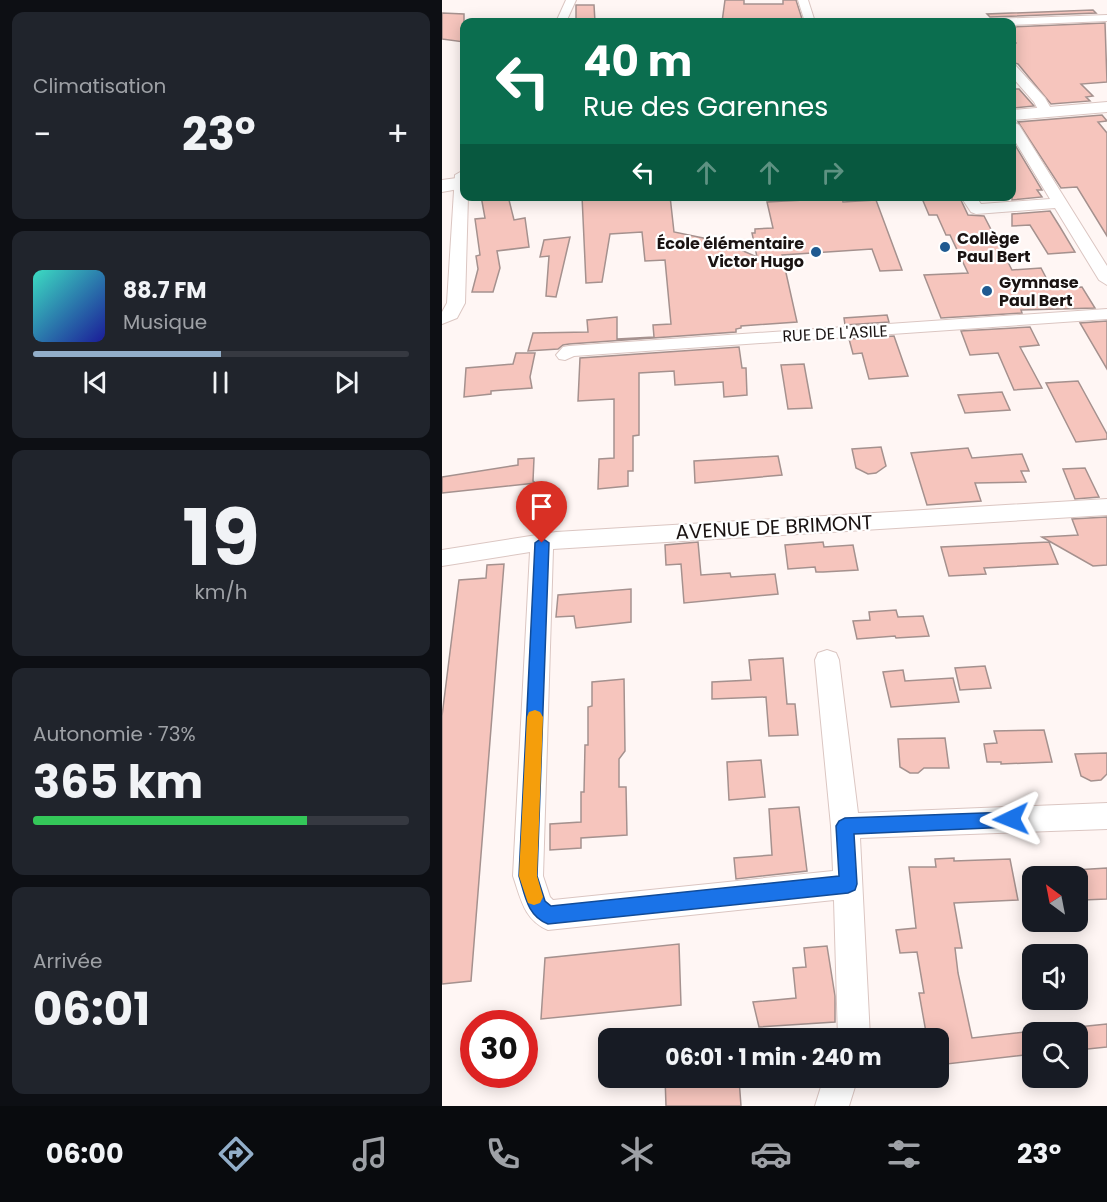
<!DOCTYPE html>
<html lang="fr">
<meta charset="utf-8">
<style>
:root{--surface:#171b24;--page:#20242c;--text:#f1f3f6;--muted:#9ea1a6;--line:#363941;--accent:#92aec9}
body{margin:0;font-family:Poppins,sans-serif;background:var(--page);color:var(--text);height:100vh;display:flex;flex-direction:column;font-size:22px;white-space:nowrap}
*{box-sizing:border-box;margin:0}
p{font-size:20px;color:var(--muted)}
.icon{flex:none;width:33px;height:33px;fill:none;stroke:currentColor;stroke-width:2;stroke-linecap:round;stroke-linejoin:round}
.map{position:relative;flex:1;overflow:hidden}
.details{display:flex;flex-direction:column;gap:12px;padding:12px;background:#0d0f14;width:442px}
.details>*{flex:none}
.guide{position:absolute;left:18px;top:18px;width:556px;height:183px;border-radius:12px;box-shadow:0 3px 15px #0003;background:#0b6e4f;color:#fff;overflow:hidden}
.needle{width:39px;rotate:328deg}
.fabs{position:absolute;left:580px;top:866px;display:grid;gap:12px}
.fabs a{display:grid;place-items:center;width:66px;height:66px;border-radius:12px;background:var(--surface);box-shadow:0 3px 15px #0003;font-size:30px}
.speed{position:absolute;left:18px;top:1010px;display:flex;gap:12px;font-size:30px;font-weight:700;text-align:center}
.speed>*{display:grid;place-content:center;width:78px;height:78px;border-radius:50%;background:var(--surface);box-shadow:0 3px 15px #0003;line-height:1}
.speed .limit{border:9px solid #d22;background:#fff;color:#111}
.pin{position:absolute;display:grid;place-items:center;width:51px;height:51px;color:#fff;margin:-62px -26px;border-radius:50% 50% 50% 0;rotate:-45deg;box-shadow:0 0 6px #0007}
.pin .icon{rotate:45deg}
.me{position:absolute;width:66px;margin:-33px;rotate:268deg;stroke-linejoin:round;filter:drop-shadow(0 0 4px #0008)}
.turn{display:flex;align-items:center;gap:21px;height:126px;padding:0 24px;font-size:27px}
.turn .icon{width:78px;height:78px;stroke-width:2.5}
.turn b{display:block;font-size:42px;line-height:51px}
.lanes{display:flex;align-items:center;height:57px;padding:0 24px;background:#0003;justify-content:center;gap:30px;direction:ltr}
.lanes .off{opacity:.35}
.big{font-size:45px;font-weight:700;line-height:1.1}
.details .tile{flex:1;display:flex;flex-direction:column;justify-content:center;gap:9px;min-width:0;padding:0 21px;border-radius:12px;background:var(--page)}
.details .dial{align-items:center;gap:0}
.dial b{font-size:78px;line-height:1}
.song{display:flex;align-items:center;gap:18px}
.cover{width:72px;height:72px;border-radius:9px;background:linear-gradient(135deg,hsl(170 70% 55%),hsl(240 70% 35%))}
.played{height:6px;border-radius:3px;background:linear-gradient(90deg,var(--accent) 50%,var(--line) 50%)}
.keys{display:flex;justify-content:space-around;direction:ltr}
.heat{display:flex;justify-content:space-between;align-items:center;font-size:33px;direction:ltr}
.charge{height:9px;border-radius:4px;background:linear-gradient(90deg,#34c759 73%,var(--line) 0)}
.trip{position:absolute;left:156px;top:1028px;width:351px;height:60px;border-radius:12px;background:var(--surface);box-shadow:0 3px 15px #0003;font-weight:700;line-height:60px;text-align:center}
.dock{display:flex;height:96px;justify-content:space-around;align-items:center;background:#090b0e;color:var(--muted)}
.dock .icon{width:42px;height:42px}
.dock .current{color:var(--accent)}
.dock b{font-size:27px;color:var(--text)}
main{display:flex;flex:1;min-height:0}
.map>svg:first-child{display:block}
</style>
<main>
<section class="details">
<div class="tile"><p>Climatisation</p>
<div class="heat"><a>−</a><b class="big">23°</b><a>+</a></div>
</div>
<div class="tile">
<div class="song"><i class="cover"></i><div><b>88.7 FM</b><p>Musique</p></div></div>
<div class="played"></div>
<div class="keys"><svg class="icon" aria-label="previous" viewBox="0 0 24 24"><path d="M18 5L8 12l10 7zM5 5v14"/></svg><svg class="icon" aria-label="pause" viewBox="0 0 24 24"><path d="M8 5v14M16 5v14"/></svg><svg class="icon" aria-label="next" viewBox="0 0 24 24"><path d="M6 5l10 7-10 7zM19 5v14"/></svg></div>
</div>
<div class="tile dial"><b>19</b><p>km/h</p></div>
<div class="tile"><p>Autonomie · 73%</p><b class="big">365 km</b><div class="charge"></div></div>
<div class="tile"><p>Arrivée</p><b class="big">06:01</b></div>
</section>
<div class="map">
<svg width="665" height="1106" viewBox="0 0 665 1106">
<rect width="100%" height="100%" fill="#fff6f4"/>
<path fill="#f6c5bd" stroke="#a5918e" stroke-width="1.5" d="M 283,0 L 302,0 L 302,4 L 341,4 L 341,0 L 354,0 L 361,22 L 280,22 Z
M 134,5 L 152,5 L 153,22 L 134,22 Z
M 651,10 L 654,13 L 548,17 L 545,14 Z
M 0,13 L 22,14 L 22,42 L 0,39 Z
M 663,23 L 665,82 L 639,84 L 651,96 L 644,97 L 648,101 L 609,104 L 576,64 L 570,62 L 570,47 L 574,43 L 570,39 L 570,27 Z
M 570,89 L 577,89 L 592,106 L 570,108 Z
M 660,115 L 665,121 L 656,122 L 665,133 L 665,236 L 635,187 L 619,188 L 576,122 Z
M 570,140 L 600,190 L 595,190 L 600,197 L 570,200 Z
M 39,196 L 66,196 L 72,220 L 83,218 L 87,247 L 55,251 L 58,268 L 51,292 L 30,292 L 36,269 L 34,256 L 38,255 L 33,219 L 43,218 Z
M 140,196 L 228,196 L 232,232 L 266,239 L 271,244 L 283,243 L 315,257 L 310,233 L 313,233 L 313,229 L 331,228 L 325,202 L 400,198 L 401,202 L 434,200 L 460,270 L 438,271 L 430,249 L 340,255 L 355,322 L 299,326 L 299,328 L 294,329 L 294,332 L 127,344 L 121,345 L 116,349 L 86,351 L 91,333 L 146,332 L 145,320 L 175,317 L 175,339 L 212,337 L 211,325 L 229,324 L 223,260 L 203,261 L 200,232 L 168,234 L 160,282 L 144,283 Z
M 479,196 L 517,196 L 526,215 L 542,216 L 570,270 L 599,268 L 610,289 L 640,287 L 653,308 L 579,310 L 580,313 L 499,318 L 482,275 L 526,273 L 508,235 L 504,235 L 495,215 L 487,215 Z
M 608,211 L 618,227 L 633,252 L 606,254 L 588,225 L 570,226 L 570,214 Z
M 128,237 L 114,297 L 104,296 L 107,256 L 98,257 L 102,240 Z
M 445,315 L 447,322 L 403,325 L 402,318 Z
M 665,321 L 665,369 L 638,323 Z
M 588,327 L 597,345 L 578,347 L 600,388 L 572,390 L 556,353 L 528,355 L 519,331 Z
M 452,336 L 466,376 L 427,379 L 420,353 L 411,354 L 407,339 Z
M 297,347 L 300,368 L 304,368 L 305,395 L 282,397 L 281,382 L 233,385 L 232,371 L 197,373 L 197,435 L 191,436 L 191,471 L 186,471 L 186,486 L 156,489 L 157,459 L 172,458 L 172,399 L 136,401 L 138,358 Z
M 74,353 L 93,353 L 88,377 L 90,388 L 49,391 L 49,394 L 22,397 L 24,368 L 71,364 Z
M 362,364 L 370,408 L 346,409 L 339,365 Z
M 636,381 L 665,434 L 665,439 L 634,442 L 604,383 Z
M 560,392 L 568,410 L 523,413 L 516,395 Z
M 439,447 L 444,466 L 434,473 L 426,474 L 414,468 L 410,449 Z
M 526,448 L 530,458 L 580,454 L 587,471 L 579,471 L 584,482 L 533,483 L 539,501 L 485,505 L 469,453 Z
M 336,456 L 340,475 L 253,483 L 252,461 Z
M 92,458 L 91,481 L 94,483 L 0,493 L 0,477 L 76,465 L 76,459 Z
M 643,468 L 657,497 L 633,499 L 621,469 Z
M 665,517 L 665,565 L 651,566 L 600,537 L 636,535 L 630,519 Z
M 256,542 L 259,575 L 288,573 L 289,577 L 333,574 L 336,594 L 242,603 L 239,564 L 224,565 L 223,545 Z
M 381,542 L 382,547 L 411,545 L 416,570 L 381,572 L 374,572 L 373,567 L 346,569 L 343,545 Z
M 607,542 L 616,564 L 542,568 L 544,574 L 507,576 L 499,547 Z
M 62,564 L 29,981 L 0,984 L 0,716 L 17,580 L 44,578 L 45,565 Z
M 189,589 L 189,622 L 134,628 L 132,616 L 114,617 L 116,595 Z
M 454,610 L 456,617 L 481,616 L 487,636 L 454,638 L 453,636 L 415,639 L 411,621 L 428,620 L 427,612 Z
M 341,658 L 345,704 L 353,704 L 356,735 L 327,736 L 324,697 L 270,699 L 270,682 L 309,680 L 307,660 Z
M 543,666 L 549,688 L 518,690 L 513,668 Z
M 461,670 L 463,681 L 511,678 L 517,702 L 449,707 L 441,672 Z
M 182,679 L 183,751 L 177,759 L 177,787 L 184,787 L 185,835 L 139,838 L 139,848 L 108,850 L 108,824 L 139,822 L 139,792 L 142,792 L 143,745 L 146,745 L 146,707 L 150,706 L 150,682 Z
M 602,730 L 610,762 L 559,764 L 559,762 L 545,762 L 542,744 L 555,743 L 552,731 Z
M 503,738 L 507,768 L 482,768 L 476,773 L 468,773 L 458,767 L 456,739 Z
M 665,753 L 665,774 L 659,780 L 649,781 L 639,776 L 633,754 Z
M 319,760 L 323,797 L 287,800 L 285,762 Z
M 357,807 L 365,871 L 294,879 L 292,858 L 330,855 L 327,809 Z
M 512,858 L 512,861 L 568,859 L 576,900 L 512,903 L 520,948 L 513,948 L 516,973 L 530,1038 L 591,1031 L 591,1054 L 496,1065 L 496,1038 L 485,1038 L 477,993 L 482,993 L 475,952 L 458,953 L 454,930 L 474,928 L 467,867 L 494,867 L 493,859 Z
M 665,868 L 665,899 L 641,900 L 633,870 Z
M 237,944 L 239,1005 L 99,1019 L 103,958 Z
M 385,946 L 393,996 L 393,1022 L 317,1027 L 311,1002 L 354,998 L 351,968 L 364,967 L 362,948 Z
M 665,1024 L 665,1047 L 636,1050 L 636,1027 Z
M 223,1077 L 244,1077 L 244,1086 L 297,1079 L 299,1106 L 224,1106 Z"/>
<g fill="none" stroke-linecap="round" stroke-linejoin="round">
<g stroke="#dbc6c2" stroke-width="2">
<path id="minor" d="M 124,0 L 134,0 L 124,22 L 114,22 Z
M 356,0 L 366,0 L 373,22 L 363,22 Z
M 665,15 L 665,21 L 570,25 L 570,22 L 543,22 L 549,19 Z
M 570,65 L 574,66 L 603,98 L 611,112 L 609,115 L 599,115 L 592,102 L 570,77 Z
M 570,121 L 577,125 L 665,266 L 665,285 L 657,280 L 613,208 L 534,214 L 529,212 L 521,200 L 525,196 L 534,197 L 539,204 L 608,199 L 570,136 Z
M 20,171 L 22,171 L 22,196 L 26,196 L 23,303 L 15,318 L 0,324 L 0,312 L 5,303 L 13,175 Z
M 665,309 L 665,319 L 132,356 L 123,360 L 117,359 L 114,355 L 121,347 L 127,346 Z
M 665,499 L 665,515 L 111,549 L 101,876 L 108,897 L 111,900 L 391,871 L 389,826 L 373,660 L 376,653 L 385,650 L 394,653 L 397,660 L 416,813 L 665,803 L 665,829 L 418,838 L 428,1038 L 396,1038 L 392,900 L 106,930 C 82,920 79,899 71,876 L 88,552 L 0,566 L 0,550 L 114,532 Z
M 382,1077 L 416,1077 L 407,1106 L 373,1106 Z"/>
</g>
<g stroke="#dbc6c2" stroke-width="2">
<path id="major" d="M 665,102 L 665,112 L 570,120 L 570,110 Z
M 22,177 L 22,188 L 0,192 L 0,180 Z"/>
</g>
<use href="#minor" fill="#fff" fill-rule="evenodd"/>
<use href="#major" fill="#fff" fill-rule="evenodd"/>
</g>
<path fill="#1a73e8" stroke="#114b97" stroke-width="1.5" d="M 100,538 L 107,543 L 95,876 L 103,901 L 109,906 L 397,876 L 394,826 L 397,821 L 403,818 L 569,812 L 575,814 L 578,819 L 575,825 L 569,827 L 412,834 L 415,884 L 413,890 L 406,893 L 106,924 C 85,916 83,895 77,876 L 93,543 Z"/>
<path fill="#f59e0b" d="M 93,710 L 98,712 L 101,717 L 95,876 L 101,897 L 98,903 L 92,905 L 86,903 L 77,876 L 85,717 L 87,712 Z"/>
<g fill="#1f5a91" stroke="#fff" stroke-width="2">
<circle cx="503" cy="247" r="6"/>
<circle cx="374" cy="252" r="6"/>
<circle cx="545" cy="291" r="6"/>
</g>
<g text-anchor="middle" stroke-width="4.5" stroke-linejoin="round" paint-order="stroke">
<g font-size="16" font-weight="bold" fill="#1a1312" stroke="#fff" text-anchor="start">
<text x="515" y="244">Collège<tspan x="515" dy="18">Paul Bert</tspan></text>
<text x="362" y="249" text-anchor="end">École élémentaire<tspan x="362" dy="18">Victor Hugo</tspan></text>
<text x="557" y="288">Gymnase<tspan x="557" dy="18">Paul Bert</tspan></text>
</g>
<g font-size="16" fill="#1a1312" stroke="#fff">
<text transform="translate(393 333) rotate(-3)" y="6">RUE DE L'ASILE</text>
</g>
<g font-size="20" fill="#1a1312" stroke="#fff">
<text transform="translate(332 527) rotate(-3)" y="7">AVENUE DE BRIMONT</text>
</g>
</g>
</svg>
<div class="fabs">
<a><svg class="needle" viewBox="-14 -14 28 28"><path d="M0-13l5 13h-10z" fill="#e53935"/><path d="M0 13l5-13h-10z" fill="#9ea1a6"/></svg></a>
<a><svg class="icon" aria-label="sound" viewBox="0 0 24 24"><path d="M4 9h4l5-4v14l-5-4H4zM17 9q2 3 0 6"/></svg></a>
<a><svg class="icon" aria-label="search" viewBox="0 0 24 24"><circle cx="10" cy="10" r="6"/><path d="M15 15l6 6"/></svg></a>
</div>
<div class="speed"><div class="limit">30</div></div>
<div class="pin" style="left:100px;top:543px;background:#d93025"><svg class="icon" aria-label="arrive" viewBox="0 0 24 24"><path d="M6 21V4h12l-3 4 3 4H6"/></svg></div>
<svg class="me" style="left:569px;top:819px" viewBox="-20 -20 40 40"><path d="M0-17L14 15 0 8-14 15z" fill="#1a73e8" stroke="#fff" stroke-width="4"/></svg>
<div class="trip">06:01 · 1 min · 240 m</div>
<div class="guide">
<div class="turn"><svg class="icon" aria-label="left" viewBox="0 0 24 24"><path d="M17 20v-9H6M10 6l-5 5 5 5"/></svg><div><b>40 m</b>Rue des Garennes</div></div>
<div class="lanes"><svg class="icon" aria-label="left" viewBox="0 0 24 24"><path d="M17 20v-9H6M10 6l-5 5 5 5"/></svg><svg class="icon off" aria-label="ahead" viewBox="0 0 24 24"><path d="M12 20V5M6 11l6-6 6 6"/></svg><svg class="icon off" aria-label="ahead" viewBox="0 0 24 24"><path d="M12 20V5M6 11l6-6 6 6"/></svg><svg class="icon off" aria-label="right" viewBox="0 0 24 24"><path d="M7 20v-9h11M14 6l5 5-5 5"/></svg></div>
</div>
</div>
</main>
<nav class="dock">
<b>06:00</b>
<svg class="icon current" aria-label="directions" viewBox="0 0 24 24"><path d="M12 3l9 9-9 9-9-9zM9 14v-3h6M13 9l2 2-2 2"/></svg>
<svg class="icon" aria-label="music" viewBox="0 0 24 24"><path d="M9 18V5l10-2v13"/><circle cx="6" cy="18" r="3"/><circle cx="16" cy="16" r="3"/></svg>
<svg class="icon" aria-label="phone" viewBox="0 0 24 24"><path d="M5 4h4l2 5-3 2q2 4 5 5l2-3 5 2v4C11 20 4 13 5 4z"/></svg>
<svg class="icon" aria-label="climate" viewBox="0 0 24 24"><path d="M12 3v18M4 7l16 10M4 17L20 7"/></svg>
<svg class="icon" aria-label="car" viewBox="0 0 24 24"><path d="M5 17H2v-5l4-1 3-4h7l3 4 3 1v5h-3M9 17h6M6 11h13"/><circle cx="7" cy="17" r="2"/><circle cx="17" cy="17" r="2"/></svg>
<svg class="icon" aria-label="filters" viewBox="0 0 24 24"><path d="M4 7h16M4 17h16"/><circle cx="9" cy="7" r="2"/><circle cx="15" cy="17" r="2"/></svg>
<b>23°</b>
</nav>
